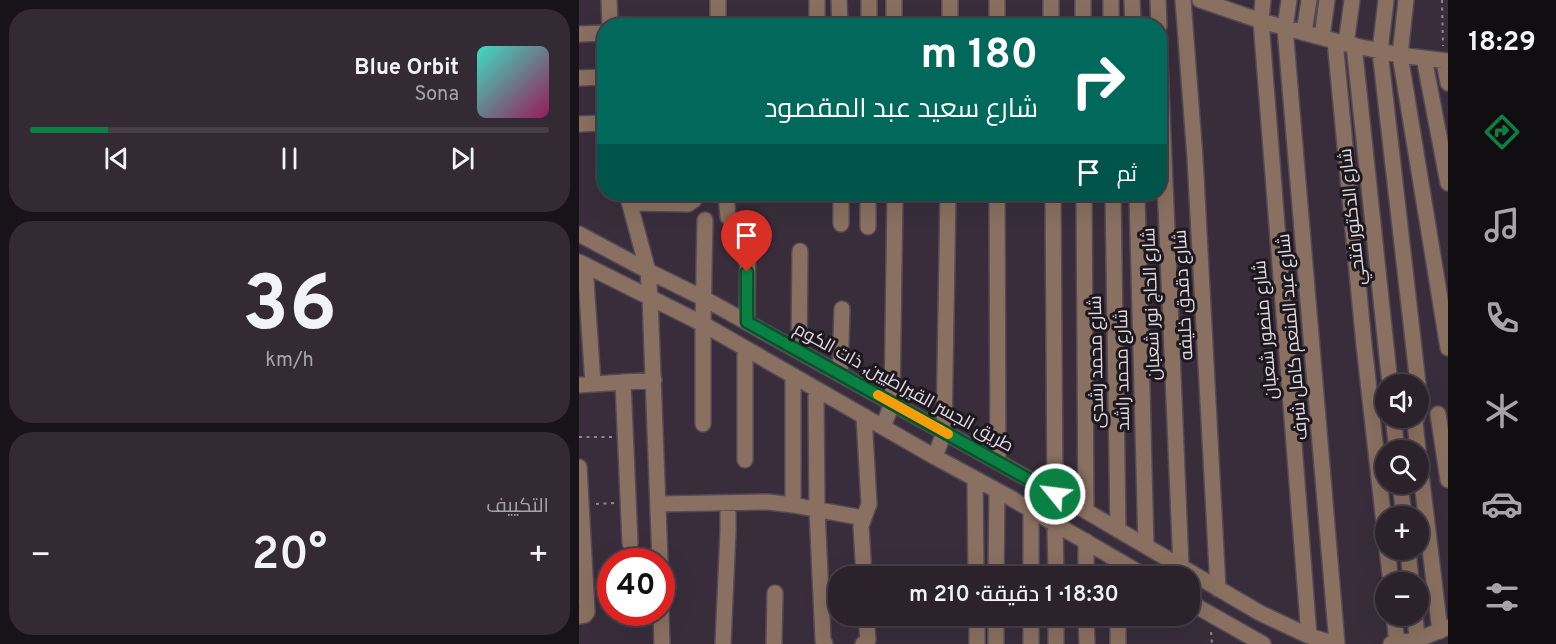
<!DOCTYPE html>
<html lang="ar">
<meta charset="utf-8">
<style>
:root{--surface:#2b222c;--page:#332a34;--text:#f1f3f6;--muted:#a6a4a9;--line:#473f48;--accent:#0b8043}
body{margin:0;font-family:Overpass,Cairo,sans-serif;background:var(--page);color:var(--text);direction:rtl;height:100vh;display:flex;flex-direction:column;font-size:22px;white-space:nowrap}
*{box-sizing:border-box;margin:0}
p{font-size:20px;color:var(--muted)}
.icon{flex:none;width:33px;height:33px;fill:none;stroke:currentColor;stroke-width:2;stroke-linecap:round;stroke-linejoin:round}
.map{position:relative;flex:1;overflow:hidden;direction:ltr}
.side{display:flex;flex-direction:column;gap:9px;padding:9px;background:#181318;width:579px}
.side>*{flex:none}
.guide{position:absolute;left:18px;top:18px;width:570px;height:183px;border-radius:24px;box-shadow:0 6px 24px #0002,0 0 0 2px var(--line);direction:rtl;background:#00695c;color:#fff;overflow:hidden}
.buttons{position:absolute;left:796px;top:374px;display:grid;gap:12px}
.buttons a{display:grid;place-items:center;width:54px;height:54px;border-radius:50%;background:var(--surface);box-shadow:0 6px 24px #0002,0 0 0 2px var(--line);font-size:30px}
.speed{position:absolute;left:18px;top:548px;display:flex;gap:12px;font-size:30px;font-weight:700;text-align:center}
.speed>*{display:grid;place-content:center;width:78px;height:78px;border-radius:50%;background:var(--surface);box-shadow:0 6px 24px #0002,0 0 0 2px var(--line);line-height:1}
.speed .limit{border:9px solid #d22;background:#fff;color:#111}
.pin{position:absolute;display:grid;place-items:center;width:51px;height:51px;color:#fff;margin:-62px -26px;border-radius:50% 50% 50% 0;rotate:-45deg;box-shadow:0 0 6px #0007}
.pin .icon{rotate:45deg}
.me{position:absolute;width:66px;margin:-33px;rotate:299deg;stroke-linejoin:round;filter:drop-shadow(0 0 4px #0008)}
.turn{display:flex;align-items:center;gap:21px;height:126px;padding:0 30px;font-size:27px}
.turn .icon{width:78px;height:78px;stroke-width:2.5}
.turn b{display:block;font-size:42px;line-height:51px}
.then{display:flex;align-items:center;height:57px;padding:0 30px;background:#0003;gap:12px;font-size:22px}
.big{font-size:45px;font-weight:600;line-height:1.1}
.side .card{flex:1;display:flex;flex-direction:column;justify-content:center;gap:9px;min-width:0;padding:0 21px;border-radius:24px;background:var(--page)}
.side .dial{align-items:center;gap:0}
.dial b{font-size:78px;line-height:1}
.song{display:flex;align-items:center;gap:18px}
.cover{width:72px;height:72px;border-radius:9px;background:linear-gradient(135deg,hsl(170 70% 55%),hsl(330 70% 35%))}
.played{height:6px;border-radius:3px;background:linear-gradient(90deg,var(--accent) 15%,var(--line) 15%)}
.keys{display:flex;justify-content:space-around;direction:ltr}
.heat{display:flex;justify-content:space-between;align-items:center;font-size:33px;direction:ltr}
.trip{position:absolute;left:249px;top:566px;width:372px;height:60px;border-radius:24px;background:var(--surface);box-shadow:0 6px 24px #0002,0 0 0 2px var(--line);font-weight:600;line-height:60px;text-align:center;direction:rtl}
main{display:flex;flex:1;min-height:0}
.dock{display:flex;flex-direction:column;width:108px;justify-content:space-around;align-items:center;background:#110e12;color:var(--muted)}
.dock .icon{width:42px;height:42px}
.dock .active{color:var(--accent)}
.dock b{font-size:27px;color:var(--text)}
.map>svg:first-child{display:block}
</style>
<main>
<nav class="dock">
<b>18:29</b>
<svg class="icon active" aria-label="directions" viewBox="0 0 24 24"><path d="M12 3l9 9-9 9-9-9zM9 14v-3h6M13 9l2 2-2 2"/></svg>
<svg class="icon" aria-label="music" viewBox="0 0 24 24"><path d="M9 18V5l10-2v13"/><circle cx="6" cy="18" r="3"/><circle cx="16" cy="16" r="3"/></svg>
<svg class="icon" aria-label="phone" viewBox="0 0 24 24"><path d="M5 4h4l2 5-3 2q2 4 5 5l2-3 5 2v4C11 20 4 13 5 4z"/></svg>
<svg class="icon" aria-label="climate" viewBox="0 0 24 24"><path d="M12 3v18M4 7l16 10M4 17L20 7"/></svg>
<svg class="icon" aria-label="car" viewBox="0 0 24 24"><path d="M5 17H2v-5l4-1 3-4h7l3 4 3 1v5h-3M9 17h6M6 11h13"/><circle cx="7" cy="17" r="2"/><circle cx="17" cy="17" r="2"/></svg>
<svg class="icon" aria-label="filters" viewBox="0 0 24 24"><path d="M4 7h16M4 17h16"/><circle cx="9" cy="7" r="2"/><circle cx="15" cy="17" r="2"/></svg>
</nav>
<div class="map">
<svg width="869" height="644" viewBox="0 0 869 644">
<rect width="100%" height="100%" fill="#392d3b"/>
<g fill="none" stroke-linecap="round" stroke-linejoin="round">
<g stroke="#544956" stroke-width="18">
<path id="minor" d="M 30,0 L 31,26
M 139,0 L 139,26
M 238,0 L 238,26
M 260,0 L 261,26
M 315,0 L 315,26
M 418,0 L 418,26
M 472,0 L 472,26
M 504,0 L 504,26
M 532,0 L 532,26
M 553,0 L 554,26
M 579,0 L 580,26
M 604,0 L 616,158 L 639,589
M 621,0 L 682,21 L 767,44 L 821,55 L 869,61
M 684,0 L 682,21 L 730,636
M 710,0 L 706,28 L 758,644
M 807,0 L 801,51 L 839,384
M 827,0 L 821,55 L 869,348
M 290,26 L 290,0
M 371,26 L 371,0
M 725,33 L 730,0
M 0,34 L 26,33
M 743,37 L 748,0
M 580,39 L 602,567
M 756,41 L 785,345 L 807,541
M 767,44 L 773,0
M 775,45 L 811,384
M 845,58 L 869,183
M 865,61 L 869,83
M 0,78 L 26,77
M 0,124 L 26,123
M 48,194 L 69,271 L 71,298 L 81,561
M 147,194 L 149,217 C 155,223 165,220 169,228 L 168,322
M 262,194 L 262,224
M 418,194 L 419,462
M 474,194 L 476,494
M 505,194 L 507,511
M 534,194 L 539,530
M 558,194 L 567,546
M 51,203 L 109,204 L 115,200 L 116,194
M 289,227 L 289,194
M 0,234 L 69,271 L 126,299 L 365,432 L 507,511 L 681,613 L 730,636 L 756,644
M 0,262 L 124,324 L 356,457 L 430,497 L 566,576
M 6,265 L 14,384
M 166,348 L 166,460
M 220,351 L 221,251
M 261,374 L 263,309
M 44,382 L 51,543
M 0,385 L 75,380
M 237,389 L 238,510 L 244,640 L 246,644
M 840,390 L 842,404 L 840,412
M 859,414 L 869,480
M 285,416 L 290,504 L 282,526 L 285,576
M 814,417 L 818,450
M 838,417 L 836,422 L 839,450
M 124,424 L 124,324 L 126,220
M 304,427 L 313,403 L 316,194
M 356,457 L 365,432 L 369,194
M 840,457 L 861,631
M 0,467 L 8,612 L 6,615 L 0,616
M 396,480 L 397,576
M 821,483 L 825,516
M 80,504 L 189,502 L 214,505 L 284,518
M 214,505 L 214,376
M 452,510 L 452,576
M 476,524 L 477,576
M 507,541 L 507,576
M 808,549 L 812,582
M 829,549 L 832,582
M 417,576 L 418,491
M 610,602 L 684,644
M 82,612 L 83,644
M 398,615 L 398,644
M 452,615 L 452,644
M 477,615 L 477,644
M 507,615 L 508,644
M 815,615 L 818,644
M 836,615 L 838,640
M 144,644 L 149,531 L 149,504
M 195,644 L 196,593
M 284,644 L 289,640 L 287,615
M 417,644 L 417,615
M 539,644 L 539,615
M 812,644 L 838,640 L 869,627"/>
</g>
<path stroke="#8f8591" stroke-width="2" stroke-dasharray="3 4.5" stroke-linecap="butt" d="M 863,0 L 864,46
M 0,437 L 33,437
M 17,504 L 35,503
M 632,632 L 633,644"/>
<use href="#minor" stroke="#897060" stroke-width="15"/>
</g>
<g fill="none" stroke-linecap="round" stroke-linejoin="round">
<g stroke="#07532c" stroke-width="15">
<path id="route" d="M 168,272 L 168,322 L 476,494"/>
</g>
<use href="#route" stroke="#0b8043" stroke-width="10"/>
<path stroke="#f59e0b" stroke-width="10" d="M 299,395 L 369,434"/>
</g>
<g text-anchor="middle" stroke-width="6" stroke-linejoin="round" paint-order="stroke">
<g font-size="18" fill="#e1dae3" stroke="#1d171e">
<text transform="translate(773 217) rotate(-96)" y="6">شارع الدكتور فتحي</text>
<text transform="translate(604 295) rotate(-93)" y="6">شارع دقدق خليفه</text>
<text transform="translate(572 304) rotate(-92)" y="6">شارع الحاج نور شعبان</text>
<text transform="translate(686 330) rotate(-95)" y="6">شارع منصور شعبان</text>
<text transform="translate(713 337) rotate(-95)" y="6">شارع عبد المنعم كامل شرف</text>
<text transform="translate(517 362) rotate(-91)" y="6">شارع محمد رشدى</text>
<text transform="translate(543 370) rotate(-91)" y="6">شارع محمد راشد</text>
<text transform="translate(325 387) rotate(29)" y="6">طريق الجسر القيراطيين, ذات الكوم</text>
</g>
</g>
</svg>
<div class="buttons">
<a><svg class="icon" aria-label="sound" viewBox="0 0 24 24"><path d="M4 9h4l5-4v14l-5-4H4zM17 9q2 3 0 6"/></svg></a>
<a><svg class="icon" aria-label="search" viewBox="0 0 24 24"><circle cx="10" cy="10" r="6"/><path d="M15 15l6 6"/></svg></a>
<a>+</a>
<a>−</a>
</div>
<div class="speed"><div class="limit">40</div></div>
<div class="pin" style="left:168px;top:272px;background:#d93025"><svg class="icon" aria-label="arrive" viewBox="0 0 24 24"><path d="M6 21V4h12l-3 4 3 4H6"/></svg></div>
<svg class="me" style="left:476px;top:494px" viewBox="-20 -20 40 40"><circle r="17" fill="#0b8043" stroke="#fff" stroke-width="3"/><path d="M0-11L8 9 0 5-8 9z" fill="#fff"/></svg>
<div class="trip">18:30 · 1 دقيقة · 210 m</div>
<div class="guide">
<div class="turn"><svg class="icon" aria-label="right" viewBox="0 0 24 24"><path d="M7 20v-9h11M14 6l5 5-5 5"/></svg><div><b>180 m</b>شارع سعيد عبد المقصود</div></div>
<div class="then">ثم<svg class="icon" aria-label="arrive" viewBox="0 0 24 24"><path d="M6 21V4h12l-3 4 3 4H6"/></svg></div>
</div>
</div>
<section class="side">
<div class="card">
<div class="song"><i class="cover"></i><div><b>Blue Orbit</b><p>Sona</p></div></div>
<div class="played"></div>
<div class="keys"><svg class="icon" aria-label="previous" viewBox="0 0 24 24"><path d="M18 5L8 12l10 7zM5 5v14"/></svg><svg class="icon" aria-label="pause" viewBox="0 0 24 24"><path d="M8 5v14M16 5v14"/></svg><svg class="icon" aria-label="next" viewBox="0 0 24 24"><path d="M6 5l10 7-10 7zM19 5v14"/></svg></div>
</div>
<div class="card dial"><b>36</b><p>km/h</p></div>
<div class="card"><p>التكييف</p>
<div class="heat"><a>−</a><b class="big">20°</b><a>+</a></div>
</div>
</section>
</main>
